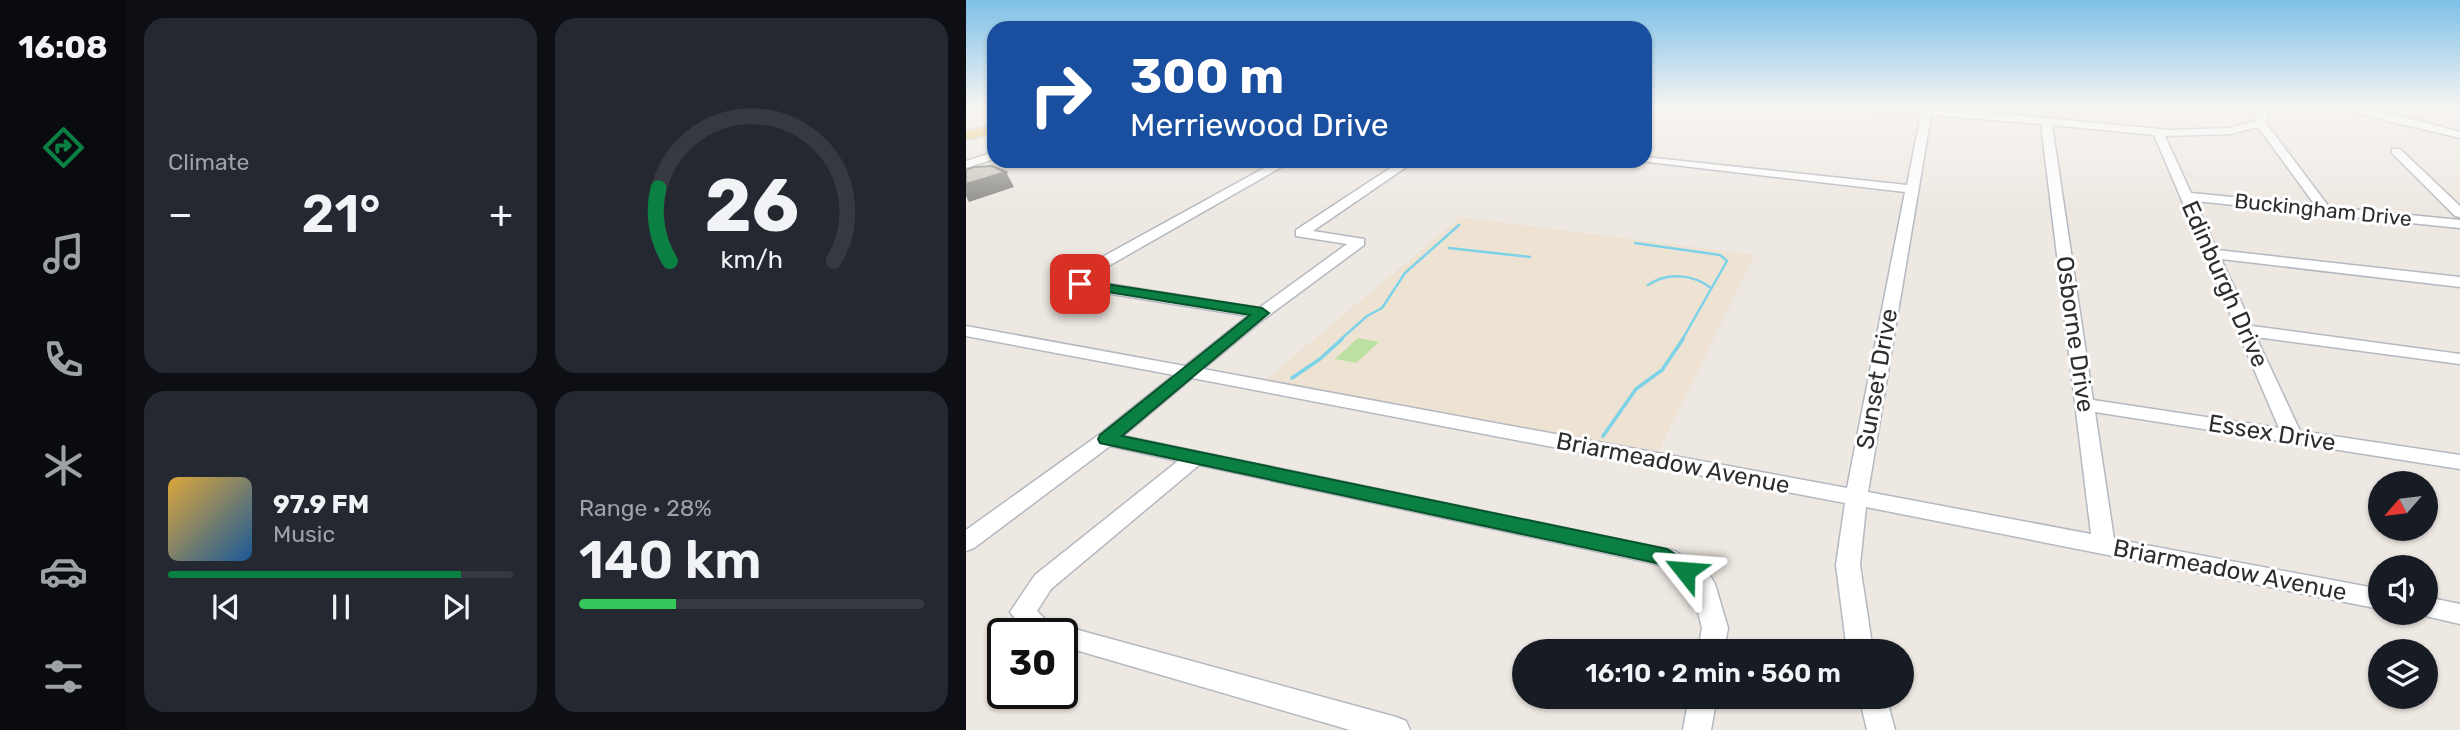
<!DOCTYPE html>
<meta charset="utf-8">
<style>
:root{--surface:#171b24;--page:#242831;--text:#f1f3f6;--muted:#9ea1a6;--line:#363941;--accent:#0b8043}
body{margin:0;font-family:Rubik,sans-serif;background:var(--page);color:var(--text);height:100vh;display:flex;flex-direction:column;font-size:26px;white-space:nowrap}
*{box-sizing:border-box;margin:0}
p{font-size:23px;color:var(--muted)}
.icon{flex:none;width:38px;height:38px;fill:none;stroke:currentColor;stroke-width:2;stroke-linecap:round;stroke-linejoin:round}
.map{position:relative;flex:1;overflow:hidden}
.details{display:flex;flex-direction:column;gap:18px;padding:18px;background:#0d0f14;width:840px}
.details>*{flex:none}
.top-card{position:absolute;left:21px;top:21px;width:665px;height:147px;border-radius:21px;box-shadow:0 2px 5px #0004;background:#1a4fa0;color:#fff;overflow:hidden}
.needle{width:46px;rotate:242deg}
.fabs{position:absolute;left:1402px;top:471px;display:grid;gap:14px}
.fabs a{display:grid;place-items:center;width:70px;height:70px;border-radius:50%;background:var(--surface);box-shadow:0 2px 5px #0004;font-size:35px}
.speed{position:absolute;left:21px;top:618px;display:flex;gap:14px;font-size:35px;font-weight:700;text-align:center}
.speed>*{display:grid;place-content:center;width:91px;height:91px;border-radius:50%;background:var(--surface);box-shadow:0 2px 5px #0004;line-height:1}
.speed .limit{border:4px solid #111;border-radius:10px;background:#fff;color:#111}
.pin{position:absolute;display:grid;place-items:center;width:60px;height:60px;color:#fff;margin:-30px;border-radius:14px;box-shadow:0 4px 10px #0006}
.me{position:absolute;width:77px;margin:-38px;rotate:298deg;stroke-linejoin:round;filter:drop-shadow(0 0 5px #0008)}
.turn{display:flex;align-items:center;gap:24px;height:147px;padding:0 28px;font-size:32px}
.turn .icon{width:91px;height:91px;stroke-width:2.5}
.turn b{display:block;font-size:49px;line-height:60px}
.big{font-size:52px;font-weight:600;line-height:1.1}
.details .card{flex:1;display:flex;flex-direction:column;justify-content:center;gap:10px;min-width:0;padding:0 24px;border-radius:21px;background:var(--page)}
.details .dial{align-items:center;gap:0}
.dial svg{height:182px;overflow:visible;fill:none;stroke:var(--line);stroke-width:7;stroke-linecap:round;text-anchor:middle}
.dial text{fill:var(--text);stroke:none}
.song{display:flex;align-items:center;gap:21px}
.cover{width:84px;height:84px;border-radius:10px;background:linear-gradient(135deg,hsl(40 70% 55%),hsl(210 70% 35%))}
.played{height:7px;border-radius:4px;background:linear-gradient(90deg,var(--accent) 85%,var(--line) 85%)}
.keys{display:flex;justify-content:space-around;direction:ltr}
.heat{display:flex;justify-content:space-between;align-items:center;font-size:38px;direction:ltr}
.charge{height:10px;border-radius:5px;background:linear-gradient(90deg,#34c759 28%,var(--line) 0)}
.details .tiles{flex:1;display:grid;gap:18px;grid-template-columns:repeat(2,1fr)}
.trip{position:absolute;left:546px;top:639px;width:402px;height:70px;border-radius:35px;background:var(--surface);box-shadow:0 2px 5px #0004;font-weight:600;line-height:70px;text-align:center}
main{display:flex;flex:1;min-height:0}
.menu{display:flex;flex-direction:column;width:126px;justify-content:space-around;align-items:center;background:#090b0e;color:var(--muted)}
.menu .icon{width:49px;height:49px}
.menu .on{color:var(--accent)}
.menu b{font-size:32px;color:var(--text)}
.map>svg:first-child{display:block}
</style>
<main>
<nav class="menu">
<b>16:08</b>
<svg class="icon on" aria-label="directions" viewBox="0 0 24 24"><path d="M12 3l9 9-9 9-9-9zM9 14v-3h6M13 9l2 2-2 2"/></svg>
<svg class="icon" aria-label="music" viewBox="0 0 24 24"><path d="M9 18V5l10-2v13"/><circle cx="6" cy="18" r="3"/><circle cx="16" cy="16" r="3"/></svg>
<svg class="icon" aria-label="phone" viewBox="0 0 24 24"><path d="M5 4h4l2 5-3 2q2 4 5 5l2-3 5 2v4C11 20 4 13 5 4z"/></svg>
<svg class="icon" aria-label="climate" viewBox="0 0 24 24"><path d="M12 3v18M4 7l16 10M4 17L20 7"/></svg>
<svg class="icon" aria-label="car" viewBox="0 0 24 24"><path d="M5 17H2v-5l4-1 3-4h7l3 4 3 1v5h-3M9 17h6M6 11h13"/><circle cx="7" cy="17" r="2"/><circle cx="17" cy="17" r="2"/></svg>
<svg class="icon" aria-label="filters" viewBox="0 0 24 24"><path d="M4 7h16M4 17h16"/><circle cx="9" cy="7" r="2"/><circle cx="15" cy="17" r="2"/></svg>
</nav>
<section class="details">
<div class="tiles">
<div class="card"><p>Climate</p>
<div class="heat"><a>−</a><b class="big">21°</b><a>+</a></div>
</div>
<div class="card dial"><svg viewBox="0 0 100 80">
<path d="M14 69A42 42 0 1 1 86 69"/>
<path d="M14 69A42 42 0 0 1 9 37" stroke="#0b8043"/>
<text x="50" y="56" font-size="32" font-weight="700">26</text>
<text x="50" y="72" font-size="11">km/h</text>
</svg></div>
<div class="card">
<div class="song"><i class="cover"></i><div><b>97.9 FM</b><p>Music</p></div></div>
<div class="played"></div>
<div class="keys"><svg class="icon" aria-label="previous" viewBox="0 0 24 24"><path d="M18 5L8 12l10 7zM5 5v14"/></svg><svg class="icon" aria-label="pause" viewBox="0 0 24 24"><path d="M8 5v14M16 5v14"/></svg><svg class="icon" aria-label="next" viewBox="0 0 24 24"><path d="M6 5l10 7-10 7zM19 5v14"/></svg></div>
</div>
<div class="card"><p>Range · 28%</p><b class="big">140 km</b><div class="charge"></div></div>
</div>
</section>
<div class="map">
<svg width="1494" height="730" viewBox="0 0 1494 730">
<rect width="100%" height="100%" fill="#eee8e2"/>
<path fill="#eee3d3" d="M 495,217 L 789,255 L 690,456 L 298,381 Z"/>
<path fill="#bbe0a2" d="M 392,338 L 413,342 L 390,363 L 369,359 Z"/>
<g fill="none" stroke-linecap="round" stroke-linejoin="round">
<path stroke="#7dd2e7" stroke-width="2.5" d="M 669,243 L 754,255 L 761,261 L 716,340
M 483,248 L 564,257
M 682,285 C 701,272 727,274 745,288
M 374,340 L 401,316 L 416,308 L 439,273 L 493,225"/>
<path stroke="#7dd2e7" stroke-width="3.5" d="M 326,378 L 354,359 L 376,339
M 637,436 L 670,389 L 696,370 L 717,339"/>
<g stroke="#b5b8c0" stroke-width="3">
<path id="minor" d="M 866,107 L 966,107 L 1204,130 L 1264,128 L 1290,121 L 1292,107 L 1302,107 L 1304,110 L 1300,123 L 1363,207 L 1494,220 L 1494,228 L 1229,201 L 1251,250 L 1494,277 L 1494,287 L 1255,259 L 1286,326 L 1494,354 L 1494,364 L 1290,337 L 1334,431 L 1494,455 L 1494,469 L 1129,412 L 1148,539 L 1414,589 L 1414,609 L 900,507 L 894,565 L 907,651 L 881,651 L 870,565 L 879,503 L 226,378 L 157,436 L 709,551 L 745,577 L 749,584 L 762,628 L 758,651 L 732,651 L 736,628 L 726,589 L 694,565 L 233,465 L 85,589 L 71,611 L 81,621 L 94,625 L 430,717 L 440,721 L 444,730 L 384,730 L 96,646 L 96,634 L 61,634 L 44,612 L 69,575 L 212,461 L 144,446 L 8,548 L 0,551 L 0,530 L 134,434 L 208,375 L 0,336 L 0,326 L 219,366 L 282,316 L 114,289 L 109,287 L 102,280 L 109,272 L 311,161 L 326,161 L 118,280 L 293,308 L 381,244 L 330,236 L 330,230 L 435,161 L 449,161 L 347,231 L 398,239 L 398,245 L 294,322 L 237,369 L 881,488 L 939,192 L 674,161 L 679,161 L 679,157 L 941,185 L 955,114 L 871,110 ZM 965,115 L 1075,124 L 1125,534 L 902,492 ZM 1086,125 L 1188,135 L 1313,428 L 1127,400 ZM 1292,127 L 1349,205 L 1225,193 L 1199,136 L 1264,134 Z
M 1363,107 C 1408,107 1451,120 1494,132 L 1494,138 Z
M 1426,149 L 1434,149 L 1494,206 L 1494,217 L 1489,216 L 1426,153 Z
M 28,152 L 28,159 L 0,168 L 0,161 Z
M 1460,597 L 1494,604 L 1494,624 L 1451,614 L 1460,612 Z
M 723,696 L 751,696 L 745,730 L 717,730 Z
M 893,696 L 920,696 L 929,730 L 901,730 Z"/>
</g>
<g stroke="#c4c4c4" stroke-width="3">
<path id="major" d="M 28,126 L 28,134 L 0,139 L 0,131 Z"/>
</g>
<use href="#minor" fill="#fff" fill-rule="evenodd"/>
<use href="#major" fill="#e8c36c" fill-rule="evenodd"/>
</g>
<path fill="#8d8b86" d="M 40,172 L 48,187 L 3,202 L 0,196 L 0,184 Z"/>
<path fill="#cac6bf" stroke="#8d8b86" stroke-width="2" d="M 26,166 L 40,172 L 0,184 L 0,170 L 8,167 Z"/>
<linearGradient id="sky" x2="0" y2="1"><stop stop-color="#7dc0e8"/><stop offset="0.51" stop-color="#f7f5f2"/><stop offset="1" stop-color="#f7f5f2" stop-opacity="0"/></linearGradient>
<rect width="1494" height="210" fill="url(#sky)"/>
<path fill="#0b8043" stroke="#07532c" stroke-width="2" d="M 114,280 L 296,308 L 303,313 L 156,436 L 701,549 L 727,565 L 730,571 L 727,577 L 719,579 L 695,564 L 134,443 L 132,439 L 134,435 L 284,315 L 110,287 L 110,281 Z"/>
<g text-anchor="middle" stroke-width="6" stroke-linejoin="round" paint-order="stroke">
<g font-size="21" fill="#2e2e2e" stroke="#fff">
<text transform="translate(1357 210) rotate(6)" y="7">Buckingham Drive</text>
</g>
<g font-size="24" fill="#2e2e2e" stroke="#fff">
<text transform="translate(1259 284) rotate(66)" y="8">Edinburgh Drive</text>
<text transform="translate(1109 334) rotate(82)" y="8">Osborne Drive</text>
<text transform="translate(911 379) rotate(-80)" y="8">Sunset Drive</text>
<text transform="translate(1306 433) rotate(9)" y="8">Essex Drive</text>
<text transform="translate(707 463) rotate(11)" y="8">Briarmeadow Avenue</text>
<text transform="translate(1264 570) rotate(11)" y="8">Briarmeadow Avenue</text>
</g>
</g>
</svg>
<div class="fabs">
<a><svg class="needle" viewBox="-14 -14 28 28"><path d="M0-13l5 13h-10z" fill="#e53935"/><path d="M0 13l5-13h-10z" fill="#9ea1a6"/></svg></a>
<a><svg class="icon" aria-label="sound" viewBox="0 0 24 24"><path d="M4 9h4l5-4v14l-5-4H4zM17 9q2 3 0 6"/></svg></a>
<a><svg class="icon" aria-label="layers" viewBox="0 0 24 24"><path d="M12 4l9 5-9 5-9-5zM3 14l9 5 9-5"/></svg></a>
</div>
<div class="speed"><div class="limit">30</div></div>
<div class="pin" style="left:114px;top:284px;background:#d93025"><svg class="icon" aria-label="arrive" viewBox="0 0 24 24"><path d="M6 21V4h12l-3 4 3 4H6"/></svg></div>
<svg class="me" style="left:719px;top:571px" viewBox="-20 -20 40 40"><path d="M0-17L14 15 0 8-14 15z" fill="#0b8043" stroke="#fff" stroke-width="4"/></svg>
<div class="trip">16:10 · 2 min · 560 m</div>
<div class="top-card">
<div class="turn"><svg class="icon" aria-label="right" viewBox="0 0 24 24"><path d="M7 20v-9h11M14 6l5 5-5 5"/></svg><div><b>300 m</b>Merriewood Drive</div></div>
</div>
</div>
</main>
